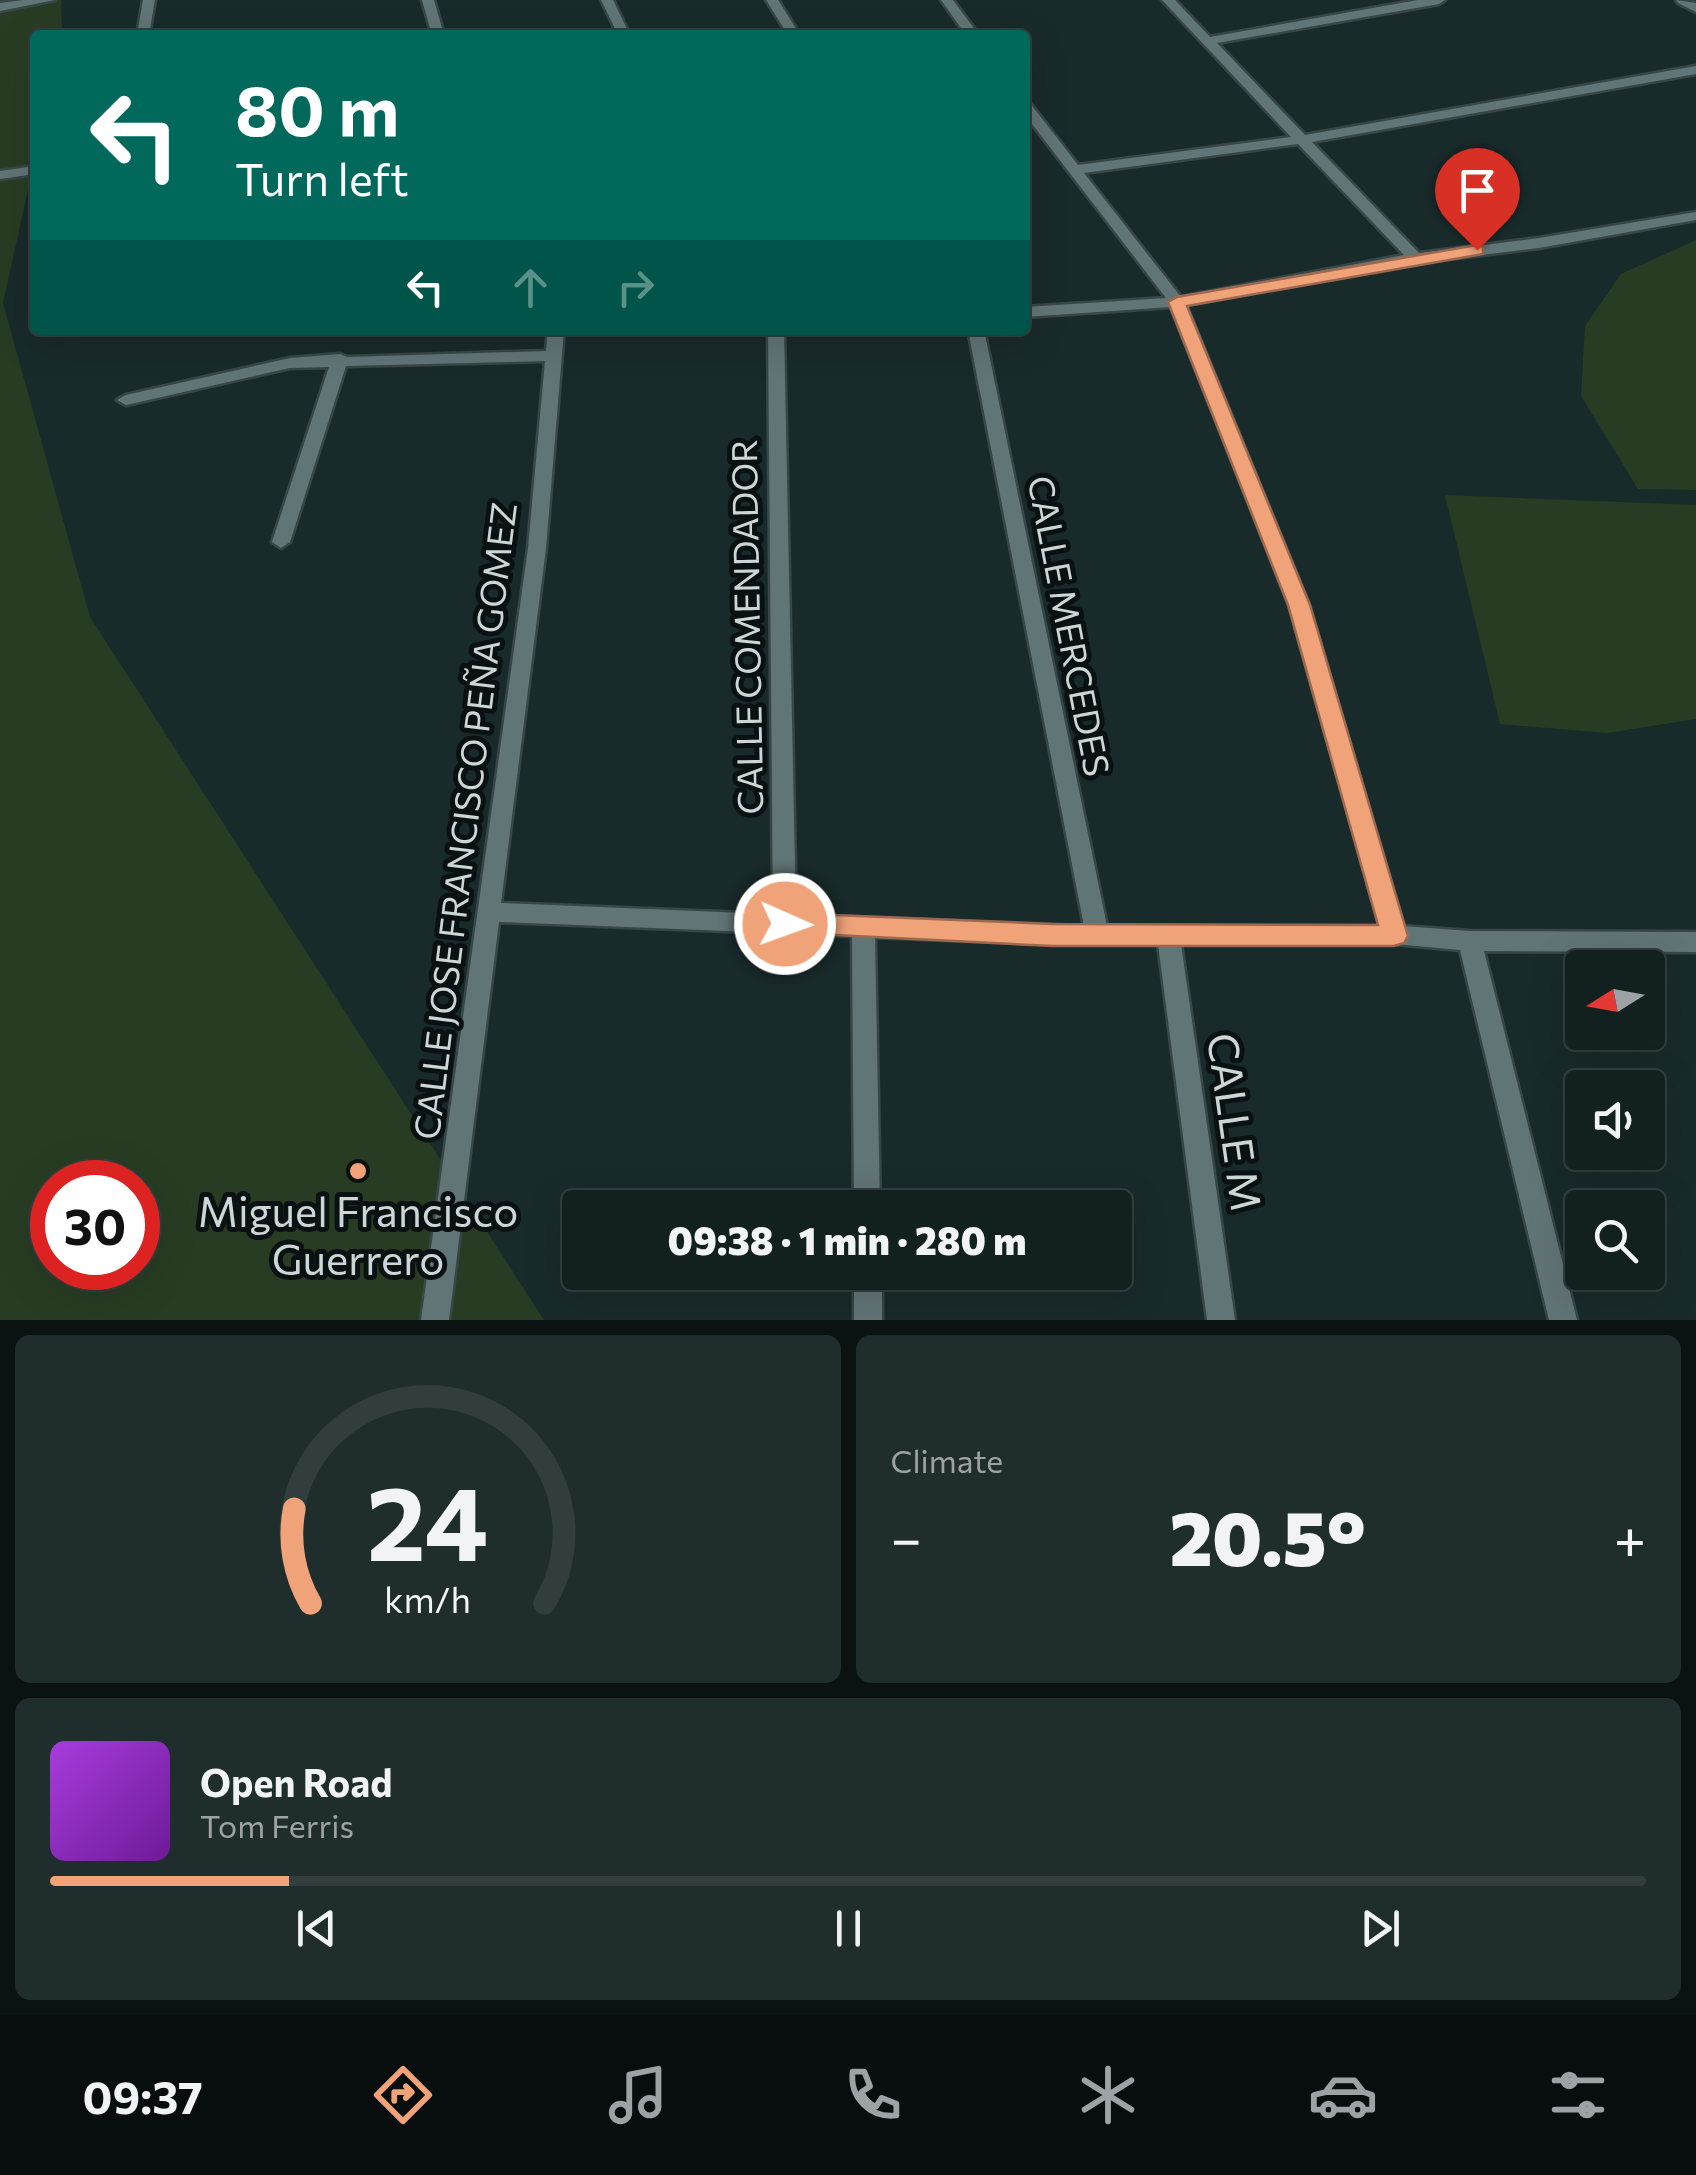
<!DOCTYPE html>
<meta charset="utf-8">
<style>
:root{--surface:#132020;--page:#202d2d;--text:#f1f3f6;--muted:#9da3a5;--line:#323e3e;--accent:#f0a279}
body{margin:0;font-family:Commissioner,sans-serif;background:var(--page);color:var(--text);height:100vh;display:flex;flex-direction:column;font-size:38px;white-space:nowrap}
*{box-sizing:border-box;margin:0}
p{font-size:32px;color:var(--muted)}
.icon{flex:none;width:55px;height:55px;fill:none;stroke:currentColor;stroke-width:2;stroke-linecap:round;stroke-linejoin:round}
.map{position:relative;height:1320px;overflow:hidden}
.sheet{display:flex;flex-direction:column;gap:15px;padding:15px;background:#0a1212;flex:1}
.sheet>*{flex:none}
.hud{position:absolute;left:30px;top:30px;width:1000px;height:305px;border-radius:10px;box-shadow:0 10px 40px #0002,0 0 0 2px var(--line);background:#00695c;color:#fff;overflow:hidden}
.needle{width:65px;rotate:259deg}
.buttons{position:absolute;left:1565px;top:950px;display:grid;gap:20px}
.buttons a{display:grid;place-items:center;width:100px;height:100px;border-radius:10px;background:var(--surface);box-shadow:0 10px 40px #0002,0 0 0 2px var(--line);font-size:50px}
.speed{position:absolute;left:30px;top:1160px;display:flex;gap:20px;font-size:50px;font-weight:700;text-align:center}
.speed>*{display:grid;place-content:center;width:130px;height:130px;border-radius:50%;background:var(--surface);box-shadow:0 10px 40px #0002,0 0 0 2px var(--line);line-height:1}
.speed .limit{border:15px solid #d22;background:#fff;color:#111}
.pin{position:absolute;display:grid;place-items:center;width:85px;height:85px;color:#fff;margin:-102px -42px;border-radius:50% 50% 50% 0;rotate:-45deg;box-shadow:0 0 10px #0007}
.pin .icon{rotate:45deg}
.me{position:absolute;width:110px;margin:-55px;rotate:92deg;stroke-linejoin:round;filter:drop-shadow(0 0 8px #0008)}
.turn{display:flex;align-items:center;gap:35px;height:210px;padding:0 40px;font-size:45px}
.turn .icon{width:130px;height:130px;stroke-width:2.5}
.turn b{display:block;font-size:70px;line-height:85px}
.lanes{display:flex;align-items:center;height:95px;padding:0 40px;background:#0003;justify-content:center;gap:50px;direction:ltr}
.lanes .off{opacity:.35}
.big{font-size:75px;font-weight:800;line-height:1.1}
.sheet .widget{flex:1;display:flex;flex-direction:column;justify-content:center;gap:15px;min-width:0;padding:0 35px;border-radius:15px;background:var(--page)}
.sheet .dial{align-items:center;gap:0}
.dial svg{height:260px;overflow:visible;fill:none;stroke:var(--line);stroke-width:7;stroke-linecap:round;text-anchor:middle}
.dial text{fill:var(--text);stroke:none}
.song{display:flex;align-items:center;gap:30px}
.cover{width:120px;height:120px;border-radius:15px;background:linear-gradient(135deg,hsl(280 70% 55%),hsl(280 70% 35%))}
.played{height:10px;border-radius:5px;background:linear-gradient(90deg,var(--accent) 15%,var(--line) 15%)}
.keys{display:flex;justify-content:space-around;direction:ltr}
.heat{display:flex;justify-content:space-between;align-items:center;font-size:55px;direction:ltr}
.sheet .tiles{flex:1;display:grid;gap:15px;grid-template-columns:1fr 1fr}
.widget:last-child{grid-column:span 2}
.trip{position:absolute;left:562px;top:1190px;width:570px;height:100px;border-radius:10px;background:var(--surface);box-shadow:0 10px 40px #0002,0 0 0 2px var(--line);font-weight:800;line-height:100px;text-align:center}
.tabs{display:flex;height:160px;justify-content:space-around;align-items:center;background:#080d0d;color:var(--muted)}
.tabs .icon{width:70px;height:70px}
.tabs .current{color:var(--accent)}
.tabs b{font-size:45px;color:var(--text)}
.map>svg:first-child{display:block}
</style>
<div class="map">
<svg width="1696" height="1320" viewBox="0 0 1696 1320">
<rect width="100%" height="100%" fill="#192a2b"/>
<path fill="#283c23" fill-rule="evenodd" d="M 0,0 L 61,0 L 62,35 L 35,35 L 35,158 L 3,303 L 90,617 L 544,1320 L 0,1320 ZM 52,1182 L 138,1182 L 138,1268 L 52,1268 Z
M 1696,240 L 1696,490 L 1638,489 L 1581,396 L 1585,326 L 1621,274 Z
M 1445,495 L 1696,505 L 1696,719 L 1607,733 L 1500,724 Z"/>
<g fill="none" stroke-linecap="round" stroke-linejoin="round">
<g stroke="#374646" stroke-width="5">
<path id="minor" d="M 23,0 L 55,0 L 0,11 L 0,3 Z
M 143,0 L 155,0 L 149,35 L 137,35 Z
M 422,0 L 434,0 L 444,35 L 432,35 Z
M 601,0 L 613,0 L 630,35 L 618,35 Z
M 766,0 L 778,0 L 800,35 L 788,35 Z
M 941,0 L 953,0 L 979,35 L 966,35 Z
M 1162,0 L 1175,0 L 1210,37 L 1418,0 L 1445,0 L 1439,4 L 1217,43 L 1305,135 L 1696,66 L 1696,74 L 1312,142 L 1419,253 L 1539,238 L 1696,212 L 1696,220 L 1539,248 L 1415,263 L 1186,305 L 1309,605 L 1403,926 L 1470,931 L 1696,932 L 1696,952 L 1484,951 L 1577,1320 L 1549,1320 L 1460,950 L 1394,944 L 1181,944 L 1235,1320 L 1207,1320 L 1158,944 L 1052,944 L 875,937 L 880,1208 L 854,1208 L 852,936 L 499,922 L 449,1320 L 421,1320 L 528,548 L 545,361 L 346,366 L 290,542 L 281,548 L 272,542 L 329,367 L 290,368 L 126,405 L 117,400 L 126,395 L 290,358 L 340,354 L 347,357 L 546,351 L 548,330 L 564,330 L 546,548 L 501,903 L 773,914 L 768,330 L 784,330 L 796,915 L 1084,926 L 968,330 L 984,330 L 1107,926 L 1380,926 L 1289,605 L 1171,307 L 1025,317 L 1025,307 L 1166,298 L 1025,115 L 1025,102 L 1030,103 L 1078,165 L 1291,137 ZM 1298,144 L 1404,255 L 1181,297 L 1084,173 Z
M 1676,0 L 1696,3 L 1696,12 L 1678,3 Z
M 35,166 L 35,174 L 0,179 L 0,171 Z
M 854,1272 L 882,1272 L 882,1320 L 854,1320 Z"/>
</g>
<use href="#minor" fill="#617476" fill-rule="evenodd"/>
</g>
<path fill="#f0a279" stroke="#9c694f" stroke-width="2.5" d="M 1477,245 L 1483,247 L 1483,254 L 1187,306 L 1310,605 L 1408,936 L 1404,943 L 1394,946 L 1052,946 L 776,932 L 772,924 L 776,916 L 785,913 L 1052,924 L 1378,925 L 1288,605 L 1168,302 L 1177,297 Z"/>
<circle fill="#f0a279" stroke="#0a1112" stroke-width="4" cx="358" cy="1171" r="10"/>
<g text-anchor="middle" stroke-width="10" stroke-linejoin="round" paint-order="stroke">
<g font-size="35" fill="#cbd6d6" stroke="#0a1112">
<text transform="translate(1068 626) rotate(79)" y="12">CALLE MERCEDES</text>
<text transform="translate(748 627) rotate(-91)" y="12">CALLE COMENDADOR</text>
<text transform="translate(466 821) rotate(-83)" y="12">CALLE JOSE FRANCISCO PEÑA GOMEZ</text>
</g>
<g font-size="42" fill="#cbd6d6" stroke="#0a1112">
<text transform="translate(1234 1122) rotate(82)" y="15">CALLE M</text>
</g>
<g font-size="42" fill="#cbd6d6" stroke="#0a1112">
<text x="358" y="1227">Miguel Francisco<tspan x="358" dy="48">Guerrero</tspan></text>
</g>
</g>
</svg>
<div class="buttons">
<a><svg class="needle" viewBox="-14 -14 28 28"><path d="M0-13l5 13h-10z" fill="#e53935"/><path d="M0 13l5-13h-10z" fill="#9da3a5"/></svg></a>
<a><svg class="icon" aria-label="sound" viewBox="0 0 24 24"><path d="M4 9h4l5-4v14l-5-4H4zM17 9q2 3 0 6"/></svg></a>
<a><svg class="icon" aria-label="search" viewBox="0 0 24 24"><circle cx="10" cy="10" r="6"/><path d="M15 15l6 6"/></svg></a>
</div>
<div class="speed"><div class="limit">30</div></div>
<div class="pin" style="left:1477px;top:250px;background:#d93025"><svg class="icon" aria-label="arrive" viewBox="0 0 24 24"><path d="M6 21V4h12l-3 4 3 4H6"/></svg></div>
<svg class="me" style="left:785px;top:924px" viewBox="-20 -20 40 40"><circle r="17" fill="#f0a279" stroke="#fff" stroke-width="3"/><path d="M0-11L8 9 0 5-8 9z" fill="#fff"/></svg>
<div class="trip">09:38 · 1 min · 280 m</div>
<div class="hud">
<div class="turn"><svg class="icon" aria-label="left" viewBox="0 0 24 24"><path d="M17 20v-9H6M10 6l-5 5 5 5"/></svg><div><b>80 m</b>Turn left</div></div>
<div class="lanes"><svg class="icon" aria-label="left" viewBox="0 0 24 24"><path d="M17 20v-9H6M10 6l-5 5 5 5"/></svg><svg class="icon off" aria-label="ahead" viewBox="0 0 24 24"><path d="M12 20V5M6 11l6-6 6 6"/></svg><svg class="icon off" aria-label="right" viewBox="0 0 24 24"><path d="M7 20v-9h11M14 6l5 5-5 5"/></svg></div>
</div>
</div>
<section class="sheet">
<div class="tiles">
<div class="widget dial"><svg viewBox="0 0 100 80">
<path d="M14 69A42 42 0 1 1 86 69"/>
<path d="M14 69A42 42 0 0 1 9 40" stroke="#f0a279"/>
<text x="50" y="56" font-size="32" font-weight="700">24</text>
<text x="50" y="72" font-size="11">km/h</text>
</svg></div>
<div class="widget"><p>Climate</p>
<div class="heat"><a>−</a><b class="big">20.5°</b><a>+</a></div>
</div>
<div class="widget">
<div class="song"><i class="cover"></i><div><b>Open Road</b><p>Tom Ferris</p></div></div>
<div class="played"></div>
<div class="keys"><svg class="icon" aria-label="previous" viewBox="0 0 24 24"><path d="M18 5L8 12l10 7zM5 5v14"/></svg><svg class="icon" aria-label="pause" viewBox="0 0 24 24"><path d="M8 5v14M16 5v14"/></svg><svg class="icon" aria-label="next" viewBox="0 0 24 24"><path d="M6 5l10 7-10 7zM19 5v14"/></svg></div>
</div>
</div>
</section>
<nav class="tabs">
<b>09:37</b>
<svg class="icon current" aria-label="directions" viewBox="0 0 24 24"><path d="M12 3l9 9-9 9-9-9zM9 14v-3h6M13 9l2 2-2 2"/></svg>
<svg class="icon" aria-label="music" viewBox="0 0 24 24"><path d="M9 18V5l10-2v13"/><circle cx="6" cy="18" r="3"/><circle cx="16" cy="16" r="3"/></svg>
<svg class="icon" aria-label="phone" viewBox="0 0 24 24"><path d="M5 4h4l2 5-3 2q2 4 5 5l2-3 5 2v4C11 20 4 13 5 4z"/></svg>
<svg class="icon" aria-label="climate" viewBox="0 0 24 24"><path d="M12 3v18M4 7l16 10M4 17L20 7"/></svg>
<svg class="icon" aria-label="car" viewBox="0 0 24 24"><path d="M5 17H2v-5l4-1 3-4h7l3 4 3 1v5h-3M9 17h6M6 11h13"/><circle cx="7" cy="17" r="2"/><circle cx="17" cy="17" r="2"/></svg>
<svg class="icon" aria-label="filters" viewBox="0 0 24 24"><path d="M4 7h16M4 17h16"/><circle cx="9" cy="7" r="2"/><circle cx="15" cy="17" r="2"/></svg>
</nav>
